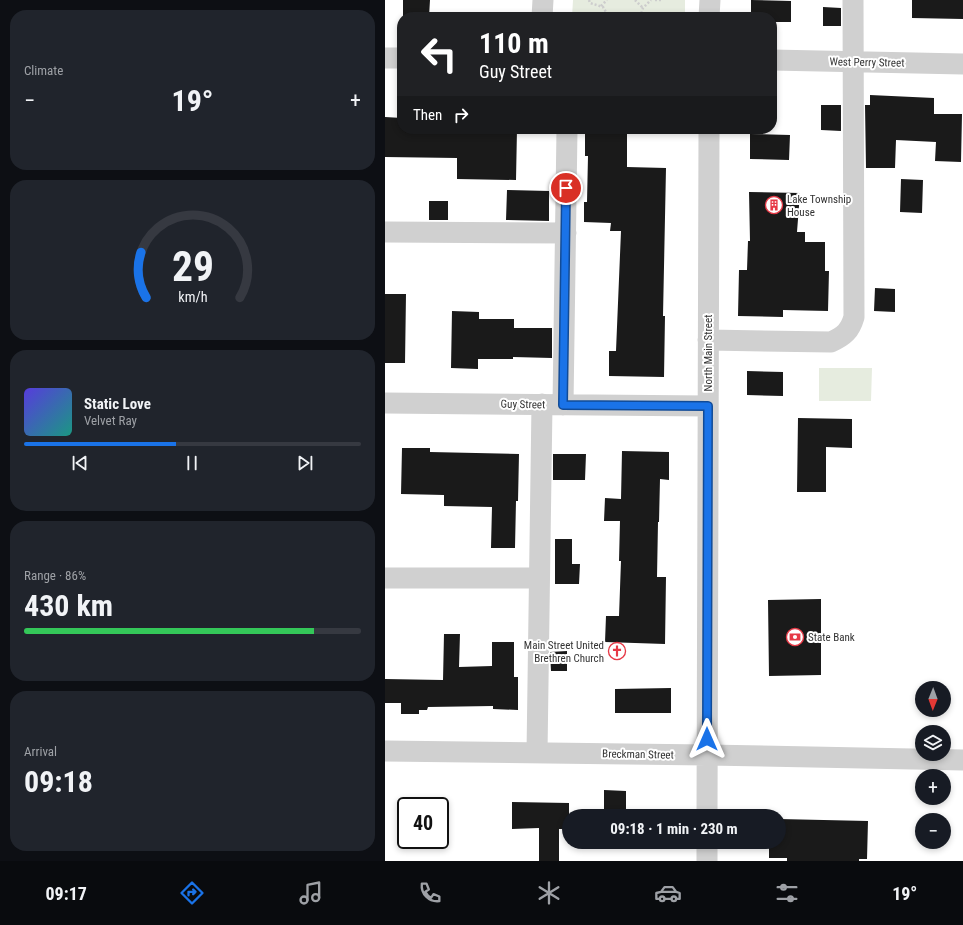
<!DOCTYPE html>
<meta charset="utf-8">
<style>
:root{--surface:#171b24;--page:#20242c;--text:#f1f3f6;--muted:#9ea1a6;--line:#363941;--accent:#1a73e8}
body{margin:0;font-family:"Roboto Condensed",sans-serif;background:var(--page);color:var(--text);height:100vh;display:flex;flex-direction:column;font-size:15px;white-space:nowrap}
*{box-sizing:border-box;margin:0}
p{font-size:13px;color:var(--muted)}
.icon{flex:none;width:22px;height:22px;fill:none;stroke:currentColor;stroke-width:2;stroke-linecap:round;stroke-linejoin:round}
.map{position:relative;flex:1;overflow:hidden}
.details{display:flex;flex-direction:column;gap:10px;padding:10px;background:#0d0f14;width:385px}
.details>*{flex:none}
.banner{position:absolute;left:12px;top:12px;width:380px;height:122px;border-radius:16px;box-shadow:0 2px 6px #0003;background:#202124;color:#fff;overflow:hidden}
.needle{width:26px;rotate:181deg}
.fabs{position:absolute;left:530px;top:681px;display:grid;gap:8px}
.fabs a{display:grid;place-items:center;width:36px;height:36px;border-radius:50%;background:var(--surface);box-shadow:0 2px 6px #0003;font-size:20px}
.speed{position:absolute;left:12px;top:797px;display:flex;gap:8px;font-size:20px;font-weight:700;text-align:center}
.speed>*{display:grid;place-content:center;width:52px;height:52px;border-radius:50%;background:var(--surface);box-shadow:0 2px 6px #0003;line-height:1}
.speed .limit{border:2px solid #111;border-radius:6px;background:#fff;color:#111}
.pin{position:absolute;display:grid;place-items:center;width:34px;height:34px;color:#fff;margin:-17px;border:2px solid #fff;border-radius:50%;box-shadow:0 1px 4px #0007}
.me{position:absolute;width:44px;margin:-22px;rotate:0deg;stroke-linejoin:round;filter:drop-shadow(0 0 3px #0008)}
.turn{display:flex;align-items:center;gap:14px;height:84px;padding:0 16px;font-size:18px}
.turn .icon{width:52px;height:52px;stroke-width:2.5}
.turn b{display:block;font-size:28px;line-height:34px}
.then{display:flex;align-items:center;height:38px;padding:0 16px;background:#0003;gap:8px;font-size:15px}
.big{font-size:30px;font-weight:700;line-height:1.1}
.details .tile{flex:1;display:flex;flex-direction:column;justify-content:center;gap:6px;min-width:0;padding:0 14px;border-radius:16px;background:var(--page)}
.details .dial{align-items:center;gap:0}
.dial svg{height:104px;overflow:visible;fill:none;stroke:var(--line);stroke-width:7;stroke-linecap:round;text-anchor:middle}
.dial text{fill:var(--text);stroke:none}
.song{display:flex;align-items:center;gap:12px}
.cover{width:48px;height:48px;border-radius:6px;background:linear-gradient(135deg,hsl(250 70% 55%),hsl(170 70% 35%))}
.played{height:4px;border-radius:2px;background:linear-gradient(90deg,var(--accent) 45%,var(--line) 45%)}
.keys{display:flex;justify-content:space-around;direction:ltr}
.heat{display:flex;justify-content:space-between;align-items:center;font-size:22px;direction:ltr}
.charge{height:6px;border-radius:3px;background:linear-gradient(90deg,#34c759 86%,var(--line) 0)}
.trip{position:absolute;left:177px;top:809px;width:224px;height:40px;border-radius:20px;background:var(--surface);box-shadow:0 2px 6px #0003;font-weight:700;line-height:40px;text-align:center}
.tab-bar{display:flex;height:64px;justify-content:space-around;align-items:center;background:#090b0e;color:var(--muted)}
.tab-bar .icon{width:28px;height:28px}
.tab-bar .selected{color:var(--accent)}
.tab-bar b{font-size:18px;color:var(--text)}
main{display:flex;flex:1;min-height:0}
.map>svg:first-child{display:block}
</style>
<main>
<section class="details">
<div class="tile"><p>Climate</p>
<div class="heat"><a>−</a><b class="big">19°</b><a>+</a></div>
</div>
<div class="tile dial"><svg viewBox="0 0 100 80">
<path d="M14 69A42 42 0 1 1 86 69"/>
<path d="M14 69A42 42 0 0 1 10 34" stroke="#1a73e8"/>
<text x="50" y="56" font-size="32" font-weight="700">29</text>
<text x="50" y="72" font-size="11">km/h</text>
</svg></div>
<div class="tile">
<div class="song"><i class="cover"></i><div><b>Static Love</b><p>Velvet Ray</p></div></div>
<div class="played"></div>
<div class="keys"><svg class="icon" aria-label="previous" viewBox="0 0 24 24"><path d="M18 5L8 12l10 7zM5 5v14"/></svg><svg class="icon" aria-label="pause" viewBox="0 0 24 24"><path d="M8 5v14M16 5v14"/></svg><svg class="icon" aria-label="next" viewBox="0 0 24 24"><path d="M6 5l10 7-10 7zM19 5v14"/></svg></div>
</div>
<div class="tile"><p>Range · 86%</p><b class="big">430 km</b><div class="charge"></div></div>
<div class="tile"><p>Arrival</p><b class="big">09:18</b></div>
</section>
<div class="map">
<svg width="578" height="861" viewBox="0 0 578 861">
<rect width="100%" height="100%" fill="#fff"/>
<path fill="#e6ecdf" d="M 188,0 L 300,0 L 300,17 L 187,17 Z
M 434,368 L 487,368 L 486,401 L 434,401 Z"/>
<path fill="#1a1a1a" d="M 18,0 L 45,0 L 44,17 L 18,17 Z
M 366,0 L 406,1 L 406,22 L 387,22 L 387,17 L 366,17 Z
M 527,0 L 578,0 L 578,19 L 527,18 Z
M 438,7 L 456,8 L 456,26 L 438,26 Z
M 485,95 L 549,98 L 549,114 L 577,114 L 576,162 L 550,161 L 551,142 L 511,140 L 510,168 L 481,168 L 480,105 L 485,105 Z
M 436,105 L 456,105 L 456,131 L 436,130 Z
M 0,117 L 17,118 L 17,129 L 132,129 L 131,180 L 72,179 L 72,158 L 0,157 Z
M 200,129 L 242,129 L 242,167 L 281,168 L 278,316 L 280,316 L 279,377 L 224,376 L 224,351 L 231,351 L 236,231 L 225,231 L 226,223 L 199,222 L 199,202 L 202,202 L 203,156 L 200,156 Z
M 365,134 L 405,135 L 404,160 L 365,159 Z
M 516,179 L 538,180 L 537,213 L 515,212 Z
M 122,190 L 164,191 L 164,221 L 121,220 Z
M 364,192 L 415,193 L 412,232 L 420,232 L 420,242 L 440,242 L 440,271 L 444,271 L 443,311 L 398,310 L 398,317 L 353,316 L 354,270 L 362,270 L 363,241 L 365,241 Z
M 44,201 L 63,201 L 63,220 L 44,220 Z
M 490,288 L 510,289 L 510,312 L 489,311 Z
M 0,294 L 21,294 L 20,363 L 0,363 Z
M 67,311 L 94,312 L 94,319 L 129,319 L 129,328 L 167,328 L 167,358 L 128,357 L 128,359 L 93,359 L 93,369 L 66,368 Z
M 362,371 L 398,372 L 398,396 L 362,395 Z
M 413,418 L 467,419 L 467,448 L 441,447 L 441,492 L 412,492 Z
M 17,448 L 45,448 L 45,452 L 134,454 L 133,501 L 131,501 L 130,548 L 106,548 L 107,507 L 59,506 L 59,495 L 16,494 Z
M 237,451 L 284,452 L 284,480 L 275,479 L 274,522 L 273,522 L 272,577 L 281,577 L 280,644 L 220,642 L 221,616 L 234,616 L 236,561 L 234,561 L 235,521 L 219,521 L 220,498 L 236,499 Z
M 168,454 L 201,454 L 200,480 L 168,480 Z
M 170,539 L 187,539 L 187,564 L 195,564 L 194,584 L 170,584 Z
M 436,599 L 436,675 L 384,676 L 383,600 Z
M 59,634 L 75,634 L 74,667 L 107,666 L 107,642 L 129,642 L 129,677 L 133,677 L 133,710 L 108,709 L 108,706 L 43,707 L 42,710 L 34,710 L 34,714 L 16,714 L 16,703 L 0,703 L 0,679 L 58,680 Z
M 182,651 L 182,671 L 166,671 L 165,652 Z
M 286,688 L 286,713 L 230,713 L 230,689 Z
M 219,790 L 241,791 L 241,816 L 219,816 Z
M 127,802 L 184,803 L 184,829 L 174,829 L 174,861 L 154,861 L 154,828 L 127,829 Z
M 394,819 L 483,821 L 482,859 L 474,859 L 474,861 L 402,861 L 402,858 L 384,858 L 384,842 L 394,842 Z"/>
<g fill="none" stroke-linecap="round" stroke-linejoin="round">
<path stroke="#cdcdcd" stroke-width="2.5" stroke-dasharray="2 2" stroke-linecap="butt" d="M 204,0 L 205,3 L 218,7 L 224,17
M 250,0 L 258,8
M 270,0 L 278,0
M 216,6 L 222,0
M 255,17 L 258,8 L 266,0"/>
<path stroke="#d0d0d0" stroke-width="21" d="M 157,17 L 158,0
M 324,17 L 325,0
M 0,58 L 17,58
M 387,60 L 578,64
M 0,232 L 181,233
M 323,340 L 446,342 C 459,336 465,331 469,317 L 468,0
M 0,403 L 323,406
M 178,405 L 182,129
M 0,578 L 154,578
M 0,751 L 322,755 L 578,760
M 152,753 L 157,404
M 322,816 L 324,129
M 322,861 L 322,842"/>
</g>
<g fill="none" stroke-linecap="round" stroke-linejoin="round">
<g stroke="#114b97" stroke-width="10">
<path id="route" d="M 181,188 L 178,405 L 323,406 L 322,739"/>
</g>
<use href="#route" stroke="#1a73e8" stroke-width="7"/>
</g>
<defs>
<g id="building-ring" transform="scale(0.9)"><circle r="9.5" fill="#fff" stroke="#e63946" stroke-width="1.5"/><path d="M-4-6H4V6H1V3H-1V6H-4ZM-2.5-4.3h1.7v1.8h-1.7ZM.8-4.3h1.7v1.8H.8ZM-2.5-1h1.7V.8h-1.7ZM.8-1h1.7V.8H.8Z" fill="#e63946"/></g>
<g id="bank-ring" transform="scale(0.9)"><circle r="9.5" fill="#fff" stroke="#e63946" stroke-width="1.5"/><path d="M-6-4H6V4H-6ZM0-2.3a2.3 2.3 0 1 0 0 4.6a2.3 2.3 0 1 0 0-4.6Z" fill="#e63946"/></g>
<g id="church-ring" transform="scale(0.9)"><circle r="9.5" fill="#fff" stroke="#e63946" stroke-width="1.5"/><path d="M-1.2-6h2.4v3.5h3.3v2.4h-3.3V6h-2.4V-.1h-3.3v-2.4h3.3Z" fill="#e63946"/></g>
</defs>
<g fill-rule="evenodd">
<use href="#building-ring" x="389" y="205"/>
<use href="#bank-ring" x="410" y="637"/>
<use href="#church-ring" x="232" y="651"/>
</g>
<g text-anchor="middle" stroke-width="4" stroke-linejoin="round" paint-order="stroke">
<g font-size="11" fill="#333" stroke="#fff">
<text transform="translate(482 62) rotate(1)" y="4">West Perry Street</text>
<text transform="translate(323 353) rotate(-90)" y="4">North Main Street</text>
<text transform="translate(138 404) rotate(1)" y="4">Guy Street</text>
<text transform="translate(253 754) rotate(1)" y="4">Breckman Street</text>
</g>
<g font-size="11" fill="#333" stroke="#fff" text-anchor="start">
<text x="402" y="203">Lake Township<tspan x="402" dy="13">House</tspan></text>
<text x="423" y="641">State Bank</text>
<text x="219" y="649" text-anchor="end">Main Street United<tspan x="219" dy="13">Brethren Church</tspan></text>
</g>
</g>
</svg>
<div class="fabs">
<a><svg class="needle" viewBox="-14 -14 28 28"><path d="M0-13l5 13h-10z" fill="#e53935"/><path d="M0 13l5-13h-10z" fill="#9ea1a6"/></svg></a>
<a><svg class="icon" aria-label="layers" viewBox="0 0 24 24"><path d="M12 4l9 5-9 5-9-5zM3 14l9 5 9-5"/></svg></a>
<a>+</a>
<a>−</a>
</div>
<div class="speed"><div class="limit">40</div></div>
<div class="pin" style="left:181px;top:188px;background:#d93025"><svg class="icon" aria-label="arrive" viewBox="0 0 24 24"><path d="M6 21V4h12l-3 4 3 4H6"/></svg></div>
<svg class="me" style="left:322px;top:739px" viewBox="-20 -20 40 40"><path d="M0-17L14 15 0 8-14 15z" fill="#1a73e8" stroke="#fff" stroke-width="4"/></svg>
<div class="trip">09:18 · 1 min · 230 m</div>
<div class="banner">
<div class="turn"><svg class="icon" aria-label="left" viewBox="0 0 24 24"><path d="M17 20v-9H6M10 6l-5 5 5 5"/></svg><div><b>110 m</b>Guy Street</div></div>
<div class="then">Then<svg class="icon" aria-label="right" viewBox="0 0 24 24"><path d="M7 20v-9h11M14 6l5 5-5 5"/></svg></div>
</div>
</div>
</main>
<nav class="tab-bar">
<b>09:17</b>
<svg class="icon selected" aria-label="directions" viewBox="0 0 24 24"><path d="M12 3l9 9-9 9-9-9zM9 14v-3h6M13 9l2 2-2 2"/></svg>
<svg class="icon" aria-label="music" viewBox="0 0 24 24"><path d="M9 18V5l10-2v13"/><circle cx="6" cy="18" r="3"/><circle cx="16" cy="16" r="3"/></svg>
<svg class="icon" aria-label="phone" viewBox="0 0 24 24"><path d="M5 4h4l2 5-3 2q2 4 5 5l2-3 5 2v4C11 20 4 13 5 4z"/></svg>
<svg class="icon" aria-label="climate" viewBox="0 0 24 24"><path d="M12 3v18M4 7l16 10M4 17L20 7"/></svg>
<svg class="icon" aria-label="car" viewBox="0 0 24 24"><path d="M5 17H2v-5l4-1 3-4h7l3 4 3 1v5h-3M9 17h6M6 11h13"/><circle cx="7" cy="17" r="2"/><circle cx="17" cy="17" r="2"/></svg>
<svg class="icon" aria-label="filters" viewBox="0 0 24 24"><path d="M4 7h16M4 17h16"/><circle cx="9" cy="7" r="2"/><circle cx="15" cy="17" r="2"/></svg>
<b>19°</b>
</nav>
